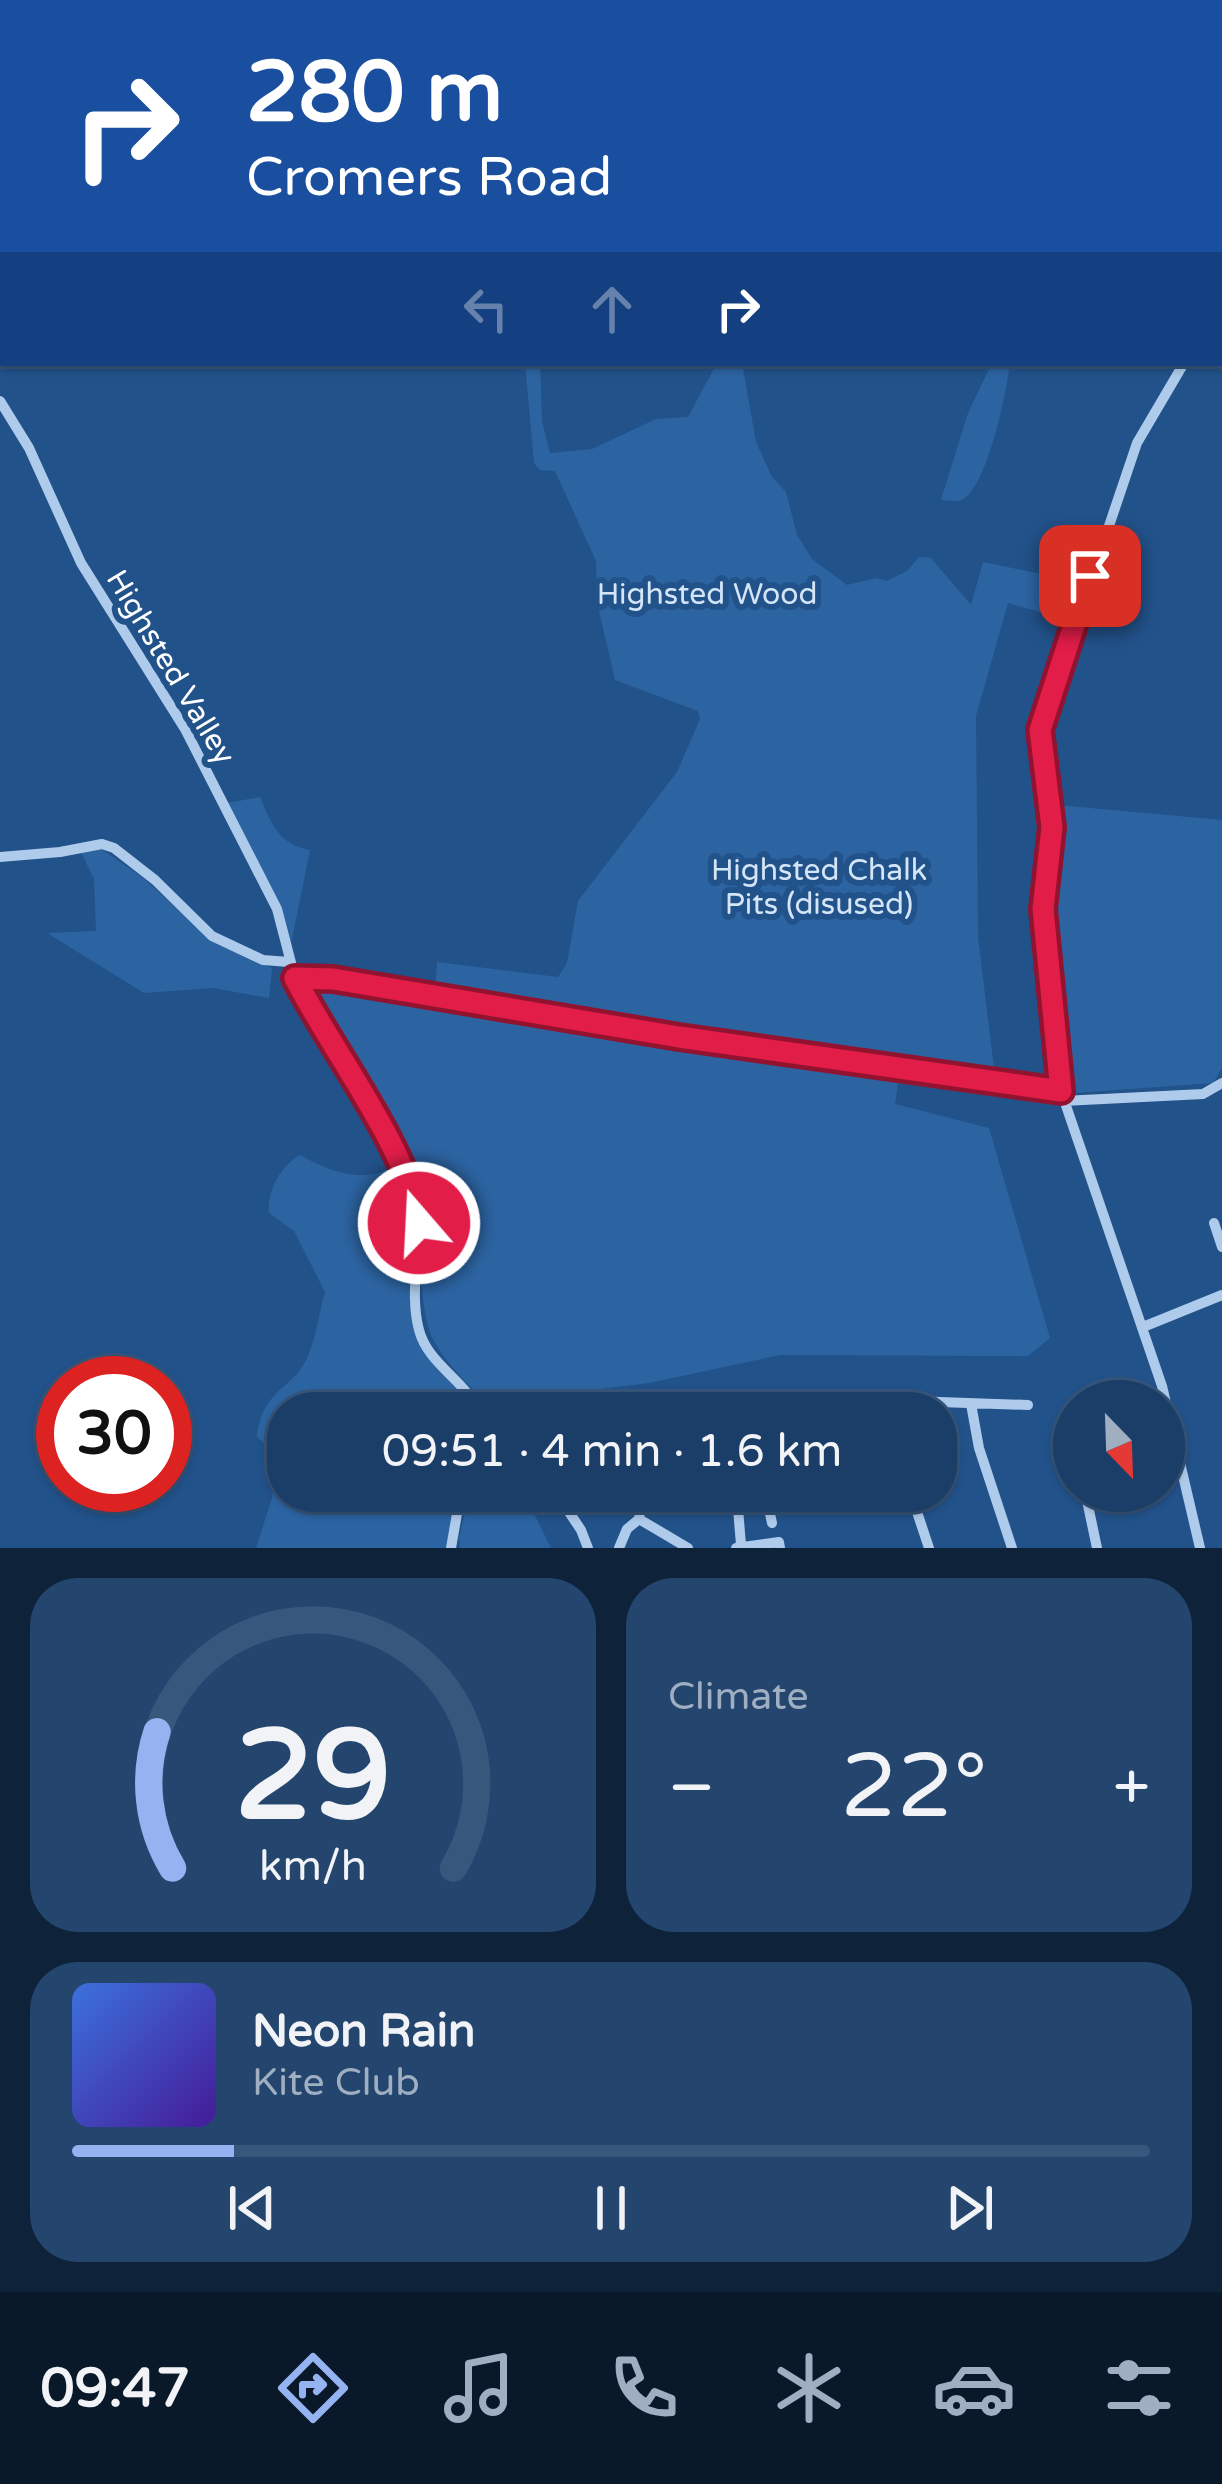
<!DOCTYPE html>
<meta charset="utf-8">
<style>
:root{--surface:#1a3e68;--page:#23456e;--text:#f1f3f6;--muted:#9faec0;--line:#38577c;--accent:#95b2f1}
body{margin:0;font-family:"Varela Round",sans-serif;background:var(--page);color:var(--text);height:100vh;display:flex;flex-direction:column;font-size:45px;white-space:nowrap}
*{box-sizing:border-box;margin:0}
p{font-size:39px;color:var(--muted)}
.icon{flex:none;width:66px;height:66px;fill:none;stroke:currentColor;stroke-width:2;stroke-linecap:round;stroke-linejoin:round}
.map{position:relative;height:1548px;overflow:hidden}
.side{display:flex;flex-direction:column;gap:30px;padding:30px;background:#0e2239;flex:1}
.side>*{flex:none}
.guide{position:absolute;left:0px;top:0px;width:1224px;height:366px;box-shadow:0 3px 9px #0004,0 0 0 3px var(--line);background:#1a4fa0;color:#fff;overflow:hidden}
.needle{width:78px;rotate:157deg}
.controls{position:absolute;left:1053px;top:1380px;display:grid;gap:24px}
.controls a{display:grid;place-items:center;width:132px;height:132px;border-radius:50%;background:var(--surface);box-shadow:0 3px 9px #0004,0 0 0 3px var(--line);font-size:60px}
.speed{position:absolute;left:36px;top:1356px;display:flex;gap:24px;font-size:60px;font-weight:700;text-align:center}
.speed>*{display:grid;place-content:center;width:156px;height:156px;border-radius:50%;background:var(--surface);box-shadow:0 3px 9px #0004,0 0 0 3px var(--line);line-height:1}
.speed .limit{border:18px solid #d22;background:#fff;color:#111}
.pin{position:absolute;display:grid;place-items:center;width:102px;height:102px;color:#fff;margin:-51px;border-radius:24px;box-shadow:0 6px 18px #0006}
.me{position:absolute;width:132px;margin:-66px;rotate:341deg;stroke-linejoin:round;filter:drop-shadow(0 0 9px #0008)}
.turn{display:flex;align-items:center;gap:42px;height:252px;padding:0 48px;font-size:54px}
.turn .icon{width:156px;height:156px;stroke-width:2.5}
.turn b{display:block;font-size:84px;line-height:102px}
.lanes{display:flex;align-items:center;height:114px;padding:0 48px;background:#0003;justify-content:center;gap:60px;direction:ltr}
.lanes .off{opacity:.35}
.big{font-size:90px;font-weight:600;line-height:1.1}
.side .card{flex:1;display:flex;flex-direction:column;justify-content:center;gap:18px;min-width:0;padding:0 42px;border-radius:48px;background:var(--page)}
.side .dial{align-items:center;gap:0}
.dial svg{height:312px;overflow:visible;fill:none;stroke:var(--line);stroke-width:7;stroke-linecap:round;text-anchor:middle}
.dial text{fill:var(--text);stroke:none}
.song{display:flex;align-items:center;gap:36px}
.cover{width:144px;height:144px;border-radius:18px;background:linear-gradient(135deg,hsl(220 70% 55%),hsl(260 70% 35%))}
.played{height:12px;border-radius:6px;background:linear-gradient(90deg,var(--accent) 15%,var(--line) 15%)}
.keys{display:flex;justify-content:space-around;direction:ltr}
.heat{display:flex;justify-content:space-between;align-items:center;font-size:66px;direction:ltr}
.side .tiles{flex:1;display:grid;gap:30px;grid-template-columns:1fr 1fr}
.card:last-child{grid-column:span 2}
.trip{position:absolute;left:267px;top:1392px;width:690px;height:120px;border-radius:48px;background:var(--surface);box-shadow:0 3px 9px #0004,0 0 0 3px var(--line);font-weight:600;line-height:120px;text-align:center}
.menu{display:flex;height:192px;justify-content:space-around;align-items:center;background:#0a192a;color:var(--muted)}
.menu .icon{width:84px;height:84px}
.menu .current{color:var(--accent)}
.menu b{font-size:54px;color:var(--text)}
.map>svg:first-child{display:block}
</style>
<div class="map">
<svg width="1222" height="1548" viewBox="0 0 1222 1548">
<rect width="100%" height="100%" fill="#22528a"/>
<path fill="#2c64a2" d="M 525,363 L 540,363 L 542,421 L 550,453 L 592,449 L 656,419 L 688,417 L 717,363 L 742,363 L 756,442 L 772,477 L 786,492 L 797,535 L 812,559 L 847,585 L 877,578 L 887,581 L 907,571 L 919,557 L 931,558 L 971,605 L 983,562 L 1056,577 L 1085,561 L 1092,542 L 1094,556 L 1070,621 L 1008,603 L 976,716 L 978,937 L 995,1076 L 435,994 L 437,962 L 558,977 L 567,963 L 578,901 L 677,772 L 700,719 L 698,711 L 615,680 L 597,602 L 596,561 L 555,471 L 540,470 L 534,463 Z
M 992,363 L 1010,363 C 1007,389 987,491 961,500 C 955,502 948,500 941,500 L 968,413 Z
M 260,797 C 271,823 279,845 310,850 L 291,944 L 227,803 Z
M 1057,805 L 1222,820 L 1222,1068 L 1213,1083 L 1076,1093 L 1053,905 Z
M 101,849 L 142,877 L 208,937 L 272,968 L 269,998 L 213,988 L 144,993 L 47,933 L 96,931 L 94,879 L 81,852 Z
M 304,981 L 899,1074 L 895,1104 L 989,1128 L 1050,1338 L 1028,1356 L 780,1355 L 649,1383 L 576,1392 L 499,1413 L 484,1413 L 483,1401 C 466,1381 439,1357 430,1332 C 413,1281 429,1224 412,1170 Z
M 300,1155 C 327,1170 362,1185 391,1167 L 413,1208 L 410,1308 L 418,1341 L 456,1387 L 472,1413 L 288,1413 L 288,1491 L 459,1491 L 447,1548 L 256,1548 L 272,1498 L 277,1453 L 257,1437 C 263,1387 293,1390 307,1358 C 316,1338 319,1313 325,1292 L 294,1231 L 269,1213 C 267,1190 281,1166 300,1155 Z
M 470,1491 L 523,1491 L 551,1548 L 460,1548 L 459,1538 Z"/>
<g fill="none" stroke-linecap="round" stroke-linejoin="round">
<path stroke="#afcbeb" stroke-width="10" d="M 838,0 L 839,3
M 942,0 L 942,3
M 986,0 L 987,3
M 753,3 L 755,0
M 1221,168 L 1222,168
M 1221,308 L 1222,307
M 1184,363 L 1137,443 L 1040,730 L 1051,827 L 1043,909 L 1061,1091 L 1162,1386 L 1200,1548
M 0,401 L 29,448 L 81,563 L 185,729 L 277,909 L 295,978 L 407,1180 C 430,1238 406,1280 419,1330 C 428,1365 467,1381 479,1413
M 0,857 L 60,852 L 102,844 L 114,848 L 155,880 L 212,936 L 263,960 L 289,962
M 295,978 L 333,979 L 679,1037 L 1061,1091
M 1063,1101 L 1203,1094 L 1222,1083
M 1214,1223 L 1222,1247
M 1143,1327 L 1222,1295
M 769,1396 L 1028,1405
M 971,1404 L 979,1448 L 1012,1548
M 678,1413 L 682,1408
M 742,1413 L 756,1404 L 760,1394 L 770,1399 L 764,1408 L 756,1404
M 1072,1463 L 1074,1463
M 555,1491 L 581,1530 L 588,1548
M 910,1491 L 929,1548
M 1085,1491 L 1097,1548
M 737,1496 L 767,1500 L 772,1523
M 737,1496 L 741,1545
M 767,1500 L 792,1500 L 794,1510
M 639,1519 L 688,1548
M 451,1548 L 461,1491
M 619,1548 L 627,1529 L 639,1519 L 641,1502 L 648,1491
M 736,1548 L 779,1542 L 780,1548"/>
</g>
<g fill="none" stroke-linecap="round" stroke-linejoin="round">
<g stroke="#92132f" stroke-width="30">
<path id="route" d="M 419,1223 C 409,1149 330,1048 295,978 L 333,979 L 679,1037 L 1061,1091 L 1043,909 L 1052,827 L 1040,730 L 1090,576"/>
</g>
<use href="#route" stroke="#e11d48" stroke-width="21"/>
</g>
<g text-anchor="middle" stroke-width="12" stroke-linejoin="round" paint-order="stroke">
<g font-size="30" fill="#d4e5f8" stroke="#22528a">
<text x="707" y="604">Highsted Wood</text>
<text x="819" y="880">Highsted Chalk<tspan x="819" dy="34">Pits (disused)</tspan></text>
</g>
<g font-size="30" fill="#fff" stroke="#22528a">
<text transform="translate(171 667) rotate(59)" y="10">Highsted Valley</text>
</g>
</g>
</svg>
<div class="controls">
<a><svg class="needle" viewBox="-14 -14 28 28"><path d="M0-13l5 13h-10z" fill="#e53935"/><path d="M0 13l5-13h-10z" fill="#9faec0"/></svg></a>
</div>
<div class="speed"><div class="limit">30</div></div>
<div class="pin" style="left:1090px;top:576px;background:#d93025"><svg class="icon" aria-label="arrive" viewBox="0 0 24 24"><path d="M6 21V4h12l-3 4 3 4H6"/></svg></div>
<svg class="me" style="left:419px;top:1223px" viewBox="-20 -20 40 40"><circle r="17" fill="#e11d48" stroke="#fff" stroke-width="3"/><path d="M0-11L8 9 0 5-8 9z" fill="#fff"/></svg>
<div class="trip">09:51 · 4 min · 1.6 km</div>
<div class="guide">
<div class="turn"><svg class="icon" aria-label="right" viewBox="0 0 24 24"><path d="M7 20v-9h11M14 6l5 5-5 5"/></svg><div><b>280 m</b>Cromers Road</div></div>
<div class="lanes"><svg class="icon off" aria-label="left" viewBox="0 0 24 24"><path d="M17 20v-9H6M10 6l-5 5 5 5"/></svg><svg class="icon off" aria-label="ahead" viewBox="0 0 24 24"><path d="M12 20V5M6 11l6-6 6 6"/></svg><svg class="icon" aria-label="right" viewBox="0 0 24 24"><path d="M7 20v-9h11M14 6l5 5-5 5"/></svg></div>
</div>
</div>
<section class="side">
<div class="tiles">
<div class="card dial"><svg viewBox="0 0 100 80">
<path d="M14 69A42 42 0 1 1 86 69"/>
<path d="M14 69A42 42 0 0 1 10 34" stroke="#95b2f1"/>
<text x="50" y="56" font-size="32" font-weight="700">29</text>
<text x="50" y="72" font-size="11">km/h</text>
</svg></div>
<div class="card"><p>Climate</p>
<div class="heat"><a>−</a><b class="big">22°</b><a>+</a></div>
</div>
<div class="card">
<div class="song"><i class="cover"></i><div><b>Neon Rain</b><p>Kite Club</p></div></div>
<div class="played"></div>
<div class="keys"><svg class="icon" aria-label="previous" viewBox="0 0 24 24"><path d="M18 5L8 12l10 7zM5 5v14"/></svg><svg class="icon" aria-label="pause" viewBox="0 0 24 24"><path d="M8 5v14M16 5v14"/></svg><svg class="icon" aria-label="next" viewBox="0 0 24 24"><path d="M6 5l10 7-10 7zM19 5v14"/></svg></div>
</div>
</div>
</section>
<nav class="menu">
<b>09:47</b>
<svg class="icon current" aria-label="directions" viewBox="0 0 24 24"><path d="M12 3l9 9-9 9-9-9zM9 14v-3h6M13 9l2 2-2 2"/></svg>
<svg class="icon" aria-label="music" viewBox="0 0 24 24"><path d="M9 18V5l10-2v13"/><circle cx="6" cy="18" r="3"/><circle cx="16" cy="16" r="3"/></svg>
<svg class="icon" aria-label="phone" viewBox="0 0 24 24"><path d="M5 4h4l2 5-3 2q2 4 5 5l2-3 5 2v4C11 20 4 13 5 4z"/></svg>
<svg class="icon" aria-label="climate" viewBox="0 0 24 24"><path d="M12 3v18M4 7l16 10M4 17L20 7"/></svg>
<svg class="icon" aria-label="car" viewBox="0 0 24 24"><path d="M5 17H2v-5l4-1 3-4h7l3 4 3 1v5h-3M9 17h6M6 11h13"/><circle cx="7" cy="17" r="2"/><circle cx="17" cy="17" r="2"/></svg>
<svg class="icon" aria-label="filters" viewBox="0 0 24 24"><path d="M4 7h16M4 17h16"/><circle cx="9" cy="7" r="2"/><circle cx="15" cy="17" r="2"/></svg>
</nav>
